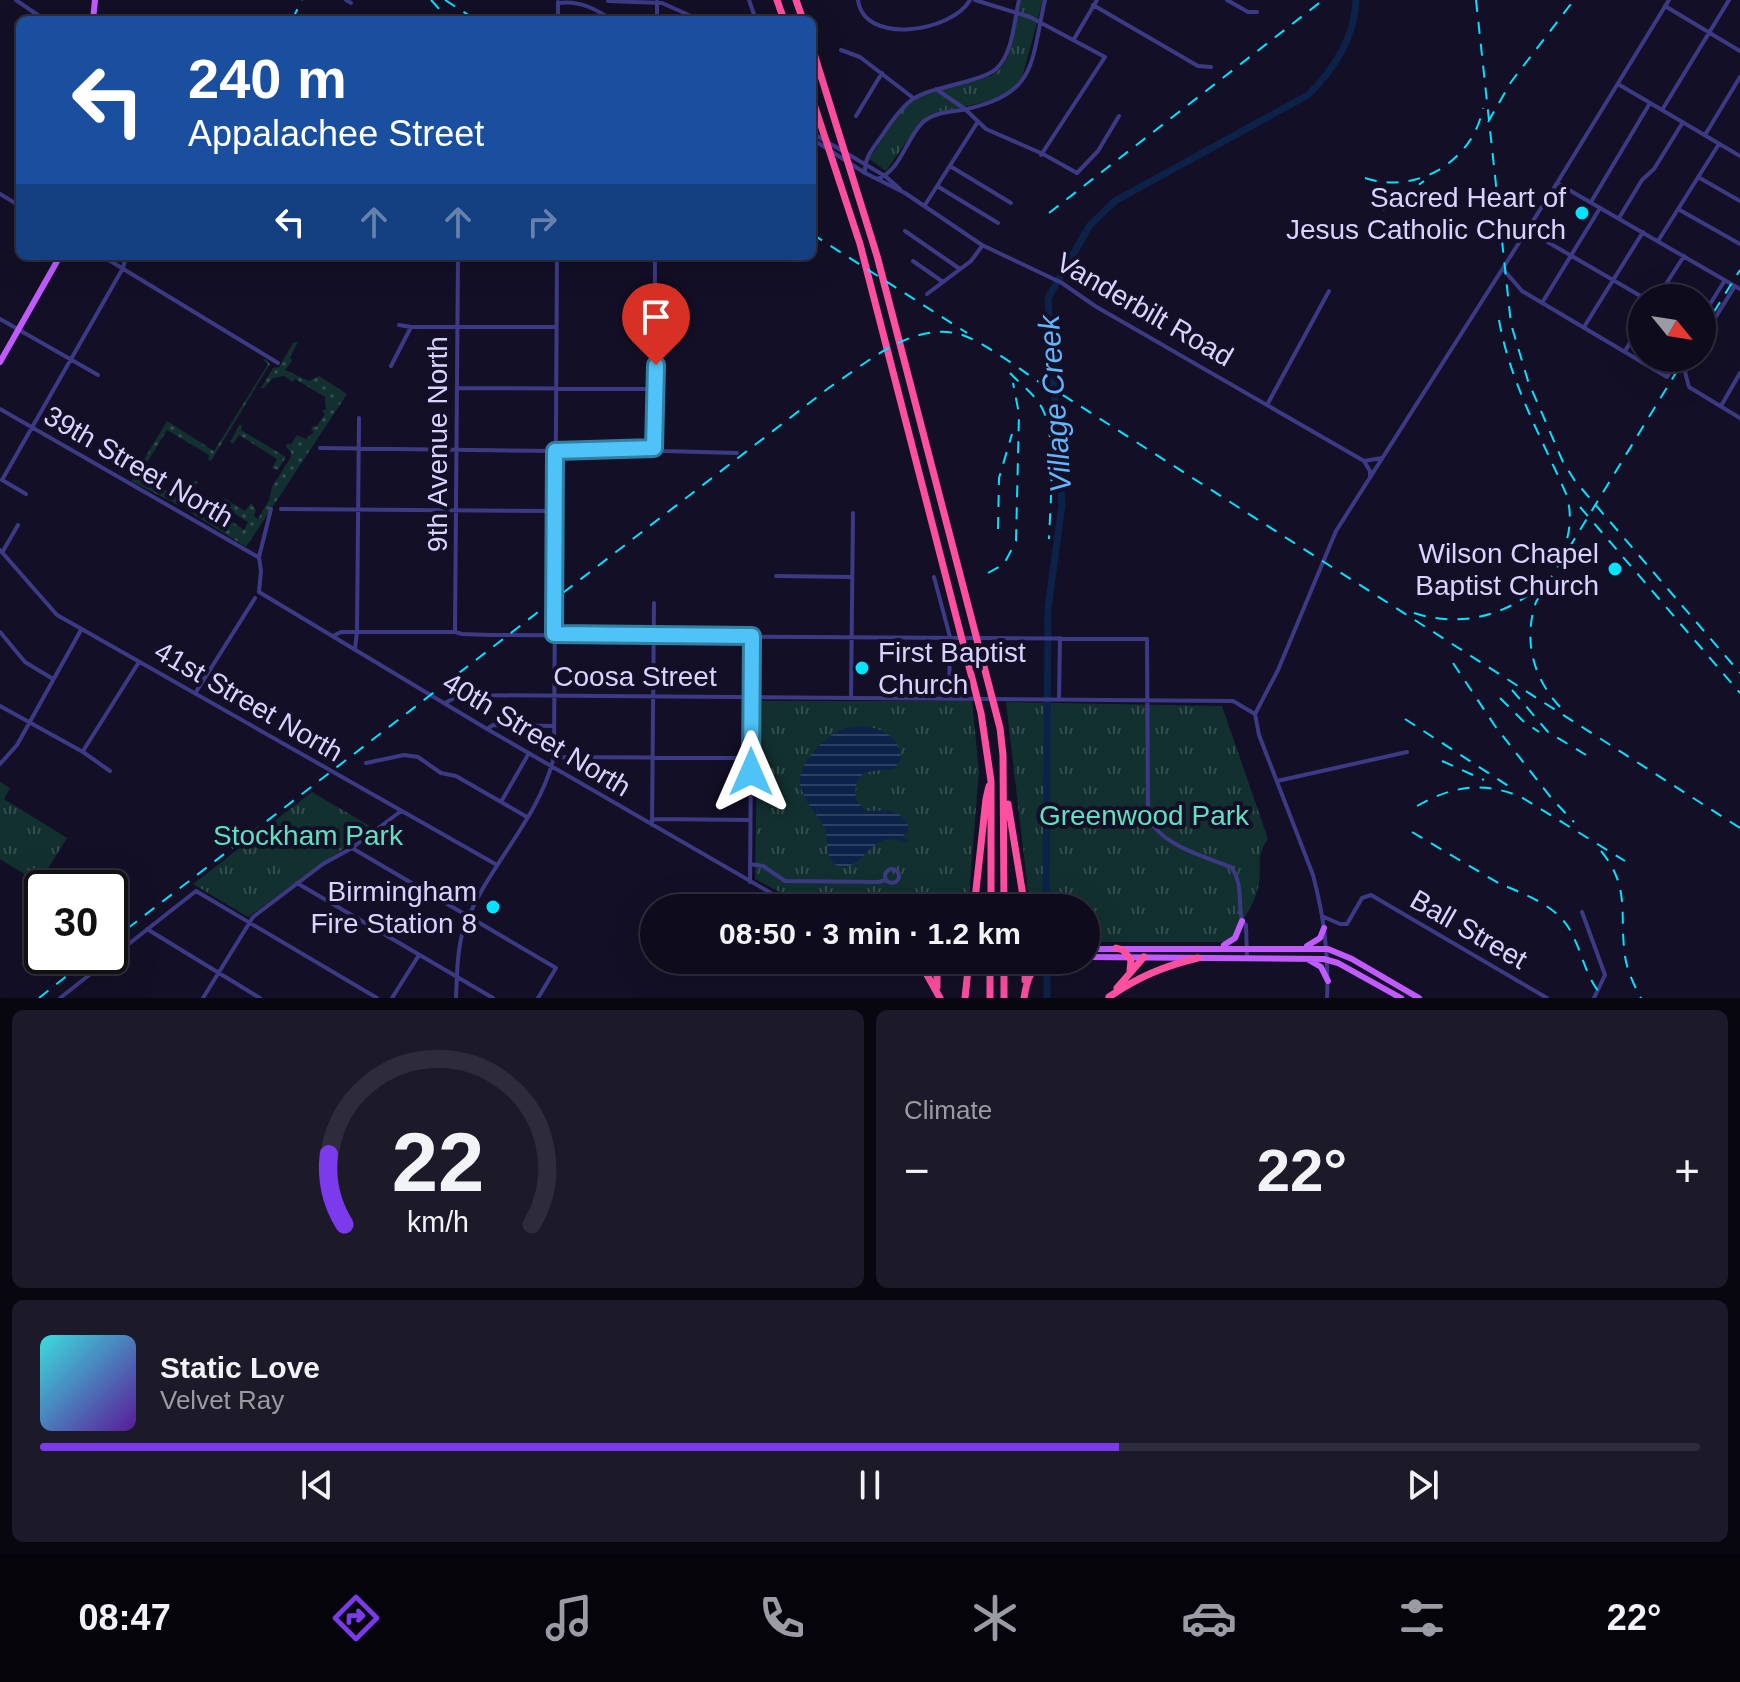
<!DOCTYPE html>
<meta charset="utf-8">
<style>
:root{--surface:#0e0b1c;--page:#1c1929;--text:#f1f3f6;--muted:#9b9ba3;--line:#2e2b3b;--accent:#7c3aed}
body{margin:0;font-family:Helvetica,sans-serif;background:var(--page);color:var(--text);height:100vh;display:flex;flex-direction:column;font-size:30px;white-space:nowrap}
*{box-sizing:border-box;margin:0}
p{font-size:26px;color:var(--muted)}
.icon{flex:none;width:44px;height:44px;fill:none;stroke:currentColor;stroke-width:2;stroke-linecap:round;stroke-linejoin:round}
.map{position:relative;height:998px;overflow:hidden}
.sheet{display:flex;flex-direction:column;gap:12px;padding:12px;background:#08060f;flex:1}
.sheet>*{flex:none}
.guide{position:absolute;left:16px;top:16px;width:800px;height:244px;border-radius:12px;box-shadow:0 8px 32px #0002,0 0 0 2px var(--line);background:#1a4fa0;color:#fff;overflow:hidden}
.needle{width:52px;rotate:120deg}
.buttons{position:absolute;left:1628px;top:284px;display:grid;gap:16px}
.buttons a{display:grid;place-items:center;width:88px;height:88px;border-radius:50%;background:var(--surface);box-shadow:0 8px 32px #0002,0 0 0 2px var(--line);font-size:40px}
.speed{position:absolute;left:24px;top:870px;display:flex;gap:16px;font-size:40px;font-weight:700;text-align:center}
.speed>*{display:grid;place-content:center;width:104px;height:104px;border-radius:50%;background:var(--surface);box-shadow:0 8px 32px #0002,0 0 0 2px var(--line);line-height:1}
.speed .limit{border:4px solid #111;border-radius:12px;background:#fff;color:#111}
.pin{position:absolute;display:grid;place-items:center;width:68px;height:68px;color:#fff;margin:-82px -34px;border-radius:50% 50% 50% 0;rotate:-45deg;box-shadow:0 0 8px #0007}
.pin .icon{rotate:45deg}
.me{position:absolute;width:88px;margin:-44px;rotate:0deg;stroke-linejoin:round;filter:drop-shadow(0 0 6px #0008)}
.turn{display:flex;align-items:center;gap:28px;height:168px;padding:0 40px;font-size:36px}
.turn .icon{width:104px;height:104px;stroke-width:2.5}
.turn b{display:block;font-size:56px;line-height:68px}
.lanes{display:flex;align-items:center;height:76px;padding:0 40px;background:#0003;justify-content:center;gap:40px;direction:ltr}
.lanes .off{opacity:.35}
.big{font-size:60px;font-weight:700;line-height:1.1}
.sheet .card{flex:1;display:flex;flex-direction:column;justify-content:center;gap:12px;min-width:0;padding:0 28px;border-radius:12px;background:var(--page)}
.sheet .dial{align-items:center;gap:0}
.dial svg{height:208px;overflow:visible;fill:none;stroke:var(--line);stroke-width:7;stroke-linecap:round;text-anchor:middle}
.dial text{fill:var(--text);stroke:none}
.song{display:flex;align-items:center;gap:24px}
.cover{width:96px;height:96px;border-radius:12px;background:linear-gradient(135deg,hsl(180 70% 55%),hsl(270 70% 35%))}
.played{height:8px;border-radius:4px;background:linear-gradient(90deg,var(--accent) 65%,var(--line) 65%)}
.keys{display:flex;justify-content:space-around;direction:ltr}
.heat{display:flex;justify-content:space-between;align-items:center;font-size:44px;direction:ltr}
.sheet .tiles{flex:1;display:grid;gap:12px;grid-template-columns:1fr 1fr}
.card:last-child{grid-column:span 2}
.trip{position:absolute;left:640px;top:894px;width:460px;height:80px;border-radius:40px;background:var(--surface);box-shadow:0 8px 32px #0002,0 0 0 2px var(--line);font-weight:700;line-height:80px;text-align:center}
.dock{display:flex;height:128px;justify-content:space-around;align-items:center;background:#06040b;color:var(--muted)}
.dock .icon{width:56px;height:56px}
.dock .selected{color:var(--accent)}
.dock b{font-size:36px;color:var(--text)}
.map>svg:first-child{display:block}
</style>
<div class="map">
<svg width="1740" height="998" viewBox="0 0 1740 998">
<defs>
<pattern id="grass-dots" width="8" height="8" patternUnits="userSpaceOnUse" patternTransform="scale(2)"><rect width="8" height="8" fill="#12302f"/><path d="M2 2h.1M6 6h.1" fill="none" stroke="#344d4e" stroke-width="1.8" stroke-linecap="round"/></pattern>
<pattern id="park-tufts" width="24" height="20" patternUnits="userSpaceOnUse" patternTransform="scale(2)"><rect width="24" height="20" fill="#12302f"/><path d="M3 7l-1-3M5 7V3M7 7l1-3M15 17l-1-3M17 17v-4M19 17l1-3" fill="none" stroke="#344d4e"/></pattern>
<pattern id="water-rules" width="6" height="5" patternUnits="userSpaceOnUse" patternTransform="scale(2)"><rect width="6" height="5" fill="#0c2248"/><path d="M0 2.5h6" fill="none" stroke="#2f4163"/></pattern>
</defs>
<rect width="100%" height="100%" fill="#130f26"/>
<path fill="url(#grass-dots)" d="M 298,342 L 290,357 L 292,361 L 285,370 L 309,381 L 319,376 L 347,394 L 246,547 L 190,512 L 193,508 L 198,509 L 196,502 L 199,500 L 204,504 L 207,515 L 220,513 L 244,530 L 248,522 L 224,507 L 224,498 L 245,511 L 251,503 L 256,510 L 254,516 L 258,519 L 269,500 L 272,487 L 291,457 L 291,452 L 286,447 L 287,444 L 291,444 L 297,435 L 306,439 L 314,432 L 311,430 L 313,426 L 316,427 L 325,414 L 322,411 L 326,409 L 325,397 L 295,379 L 293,382 L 284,376 L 273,378 L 264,388 L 261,388 L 273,368 L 279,367 L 293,343 Z
M 266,359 L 270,364 L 211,461 L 208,459 L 209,455 L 167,430 L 140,474 L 182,500 L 194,481 L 198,481 L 182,507 L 131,481 L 167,421 L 214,451 L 268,364 L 263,360 Z
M 240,424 L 242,426 L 241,430 L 286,457 L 278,470 L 272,468 L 277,459 L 239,435 L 233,444 L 230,442 Z"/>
<path fill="url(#park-tufts)" d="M 1021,0 L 1043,0 L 1022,78 L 1011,90 L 994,100 L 931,114 L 921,121 L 886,171 L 869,159 L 901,110 L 914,100 L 927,93 L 991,76 L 1001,68 L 1008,56 Z
M 758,701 L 972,701 L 979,771 L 968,908 L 810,908 L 755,879 Z
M 1006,702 L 1222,706 L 1268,839 C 1255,857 1262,864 1259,883 C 1256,903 1240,926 1228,942 L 1086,942 L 1086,908 L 1030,908 Z
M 0,782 L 10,788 L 4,799 L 67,838 L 39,883 L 0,859 Z
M 312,792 L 373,828 L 248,917 L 193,884 Z"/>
<path fill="#12302f" d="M 1244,823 L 1252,846 L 1234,853 L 1226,830 Z
M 289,825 L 311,829 L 330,841 L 293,877 L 288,877 L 254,843 L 272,828 Z"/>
<path fill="url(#water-rules)" d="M 862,726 C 881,728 900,736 901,759 L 894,769 C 873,772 852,766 856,800 L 866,811 C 885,811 897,806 908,825 L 908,832 L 902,836 L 908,842 C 900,841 893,837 884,840 C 869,844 855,873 838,866 C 824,860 829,838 824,827 C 816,812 803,801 800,784 C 797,765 822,740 838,731 C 845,727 854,727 862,726 Z"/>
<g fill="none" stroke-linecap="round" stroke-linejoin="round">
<path stroke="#0c2248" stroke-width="7" d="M 1046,908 L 1048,608 L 1062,505 L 1048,298 L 1090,225 L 1115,201 L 1308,95 C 1334,70 1355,36 1356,0
M 1047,960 L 1047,998"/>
<path stroke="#3d3a85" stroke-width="4" d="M 16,0 L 45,20
M 346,0 L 351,3
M 749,0 L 756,20
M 858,0 C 864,46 952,32 970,0
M 975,0 L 1030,17 L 1105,57 L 1041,155
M 1227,0 L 1248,12 L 1257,12
M 608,1 L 662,3 L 700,20
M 558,3 C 580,0 595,9 613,20
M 1093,5 L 1198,66 L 1211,67
M 1665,6 L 1740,51
M 558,20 L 558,2
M 657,20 L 657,2
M 1074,39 L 1097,0
M 841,50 L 860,57 L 912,97
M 1618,84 L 1740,156
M 936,89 L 965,109 L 986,129 L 1043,154 L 1077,173 L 1098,151 L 1119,116
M 1662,110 L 1729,0
M 856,116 L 882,73
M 812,133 L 885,176 L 900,189
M 1705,135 L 1740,77
M 812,139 L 865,173 L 905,193 L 982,245 L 1062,283 L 1095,306 L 1364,461 L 1370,471 L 1370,478
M 950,166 L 1011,203
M 865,172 C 864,157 875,146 883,134 C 913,89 919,95 968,81 C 977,78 988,76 996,69 C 1013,54 1014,21 1019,0
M 1698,177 L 1740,201
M 877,179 C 900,172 906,139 922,123 C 932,113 949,112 962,110 C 1038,94 1030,65 1045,0
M 1557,183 L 1740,289
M 937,186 L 998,223
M 0,194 L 20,206
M 1591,202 L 1650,103
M 925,205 L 977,123
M 1678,209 L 1740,244
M 1619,218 L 1642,180 L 1654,169 L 1683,122
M 1527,230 L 1644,298
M 905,231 L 960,269
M 1658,241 L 1719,144
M 102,256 L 278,363
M 913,261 L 943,282
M 1503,269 L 1522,291 L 1667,377 L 1678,358
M 927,294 L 971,261 L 982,246
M 1657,298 L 1684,256
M 1542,303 L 1600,208
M 1702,317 L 1725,280
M 0,319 L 98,375
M 399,325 L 411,327 L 556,327
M 1584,327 L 1643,232
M 1702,339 L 1735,286
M 1625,351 L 1642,323
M 1690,358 L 1685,372 L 1689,387 L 1740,418
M 391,366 L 411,327
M 458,388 L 655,389
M 1267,405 L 1329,291
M 1721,406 L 1740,373
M 0,409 L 258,557
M 320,448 L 555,451 L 654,448 L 664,451 L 737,453
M 654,448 L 655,256
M 1364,461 L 1382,458
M 2,480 L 123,268 L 126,256
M 2,480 L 26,494
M 271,509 L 259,557 L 261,571 L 259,592 L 487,729 L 797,908
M 281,509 L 555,511
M 0,550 L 57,615 L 497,865
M 3,551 L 18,525
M 776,576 L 852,577
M 934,577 L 950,637 L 949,699
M 0,632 L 25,662 L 53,679
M 455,632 L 458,256
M 333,636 L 341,632 L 455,632 L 462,634 L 491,635 L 1147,639 L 1148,817 C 1162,846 1203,856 1231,867 C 1243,882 1238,903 1242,921 L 1246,925 L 1247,959
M 355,649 L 357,632 L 359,418
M 196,692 L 255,598
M 851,698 L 853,513
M 1059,699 L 1060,638
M 445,703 L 460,695 L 1233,701 L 1255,714
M 0,706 L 83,752 L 110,771
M 487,729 L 493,725 L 554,726
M 83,751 L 139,662
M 554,757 L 751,758
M 366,763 L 404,755 L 418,757 L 441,773 L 456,776 L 527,817
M 0,764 L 17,745 L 81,630
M 1277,781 L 1407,752
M 501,802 L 529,753
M 653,819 L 750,820
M 652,825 L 654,603
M 352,848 L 556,968 L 538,998
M 750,864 L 763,866 L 785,881 L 878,882 L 886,880
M885 876a7 7 0 1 1 14 0a7 7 0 1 1-14 0Z
M 750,882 L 752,637
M 297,883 L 493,998
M 1582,912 L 1605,975 L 1594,998
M 1324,917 L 1340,924 L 1347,924 L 1362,898 L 1371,895 L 1547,998
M 147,929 L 260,998
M 895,960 C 936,970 985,962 1027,960
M 60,998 L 196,891 L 377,998
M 203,998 L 253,917 L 323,864 L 352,848 L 401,811
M 392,998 L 419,955
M 456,998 C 457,976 457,952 463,931 C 484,869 538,822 554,757 L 557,256
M 1327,998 C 1329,954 1324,917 1313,875 L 1259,735 L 1255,714 L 1278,670 L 1336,531 L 1557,183 L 1669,0"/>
<path stroke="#c25bff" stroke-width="6" d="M 93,20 L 95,0
M 0,362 L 60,256
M 1224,945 L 1235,938 L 1242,921
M 1307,946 L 1320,938 L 1324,928
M 1086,949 L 1328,949 L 1352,959 L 1419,998
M 1086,957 L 1324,959 L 1338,963 L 1401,998
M 1309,960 L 1321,967 L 1328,981"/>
<path stroke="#ff4fa3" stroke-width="7" d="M 777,0 L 784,20
M 796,0 L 803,20
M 812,47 L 877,256 L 1000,728 L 1003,755 L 1004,908
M 812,98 L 860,244 L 981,713 L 991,781 L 991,908
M 1008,804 L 1025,908
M 974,908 L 986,799 L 989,786
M 1116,948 L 1123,950 L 1131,960 L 1130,971
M 911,963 L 926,973 L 940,998
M 1025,980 L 1026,960
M 937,987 L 937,973 L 943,960
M 1117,988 L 1144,957
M 1109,997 C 1138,977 1164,966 1198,958
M 965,998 L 969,960
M 990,998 L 990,960
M 1004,998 L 1004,960
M 1024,998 C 1027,979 1030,967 1050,960"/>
<path stroke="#00e5ff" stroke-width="2" stroke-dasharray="12 10" stroke-linecap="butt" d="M 431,0 L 449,20
M 445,0 L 476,20
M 1476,0 L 1511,324 L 1528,381 L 1563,462 L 1575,481 L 1740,673
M 292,20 L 302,0
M 1488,122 L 1511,82 L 1574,0
M 1365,178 C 1417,195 1473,161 1483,108
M 1383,210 L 1424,181
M 1049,213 L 1323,0
M 812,234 L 967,333
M 1499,320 C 1510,383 1542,438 1567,496 C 1573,520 1569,537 1560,560
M 1702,331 L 1740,270
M 1010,373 C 1021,385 1036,395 1043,410 C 1057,438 1050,506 1049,539
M 1044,383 L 1740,828
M 1580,507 L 1740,693
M 998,529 L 999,478 L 1012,434
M 988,573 L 1004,564 L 1016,541 L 1019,414 L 1013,383
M 1414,613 C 1460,628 1508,616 1543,583
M 1453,663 L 1495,726 L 1552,799 L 1574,822
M 1512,690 L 1548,732 L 1586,755
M 1500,698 L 1523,721 L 1539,732
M 1560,707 C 1533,678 1523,640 1536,602 L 1685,358
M 1405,719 L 1513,789
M 1442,761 L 1484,780
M 1417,806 C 1452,786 1483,781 1521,797 L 1625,861
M 1412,832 L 1500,884 C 1525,894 1559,907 1571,932 C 1584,956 1585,978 1604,998
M 1601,851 C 1631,887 1619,915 1625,956 C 1627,971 1634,985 1641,998
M 110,942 L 830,387 C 867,363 911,322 959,334 C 984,341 1027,375 1050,389
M 39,998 L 92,956"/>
</g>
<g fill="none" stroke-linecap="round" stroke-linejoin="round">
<g stroke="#337fa1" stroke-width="20">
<path id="route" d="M 656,365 L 654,448 L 555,451 L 554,634 L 752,636 L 751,772"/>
</g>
<use href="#route" stroke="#4fc3f7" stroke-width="14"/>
</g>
<g fill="#00e5ff" stroke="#130f26" stroke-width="3">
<circle cx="1582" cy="213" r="8"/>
<circle cx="1615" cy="569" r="8"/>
<circle cx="862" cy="668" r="8"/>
<circle cx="493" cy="907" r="8"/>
</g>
<g text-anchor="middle" stroke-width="8" stroke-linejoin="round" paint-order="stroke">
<g font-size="28" fill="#d9d4ff" stroke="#130f26" text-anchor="end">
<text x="1566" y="207">Sacred Heart of<tspan x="1566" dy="32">Jesus Catholic Church</tspan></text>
<text x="1599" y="563">Wilson Chapel<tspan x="1599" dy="32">Baptist Church</tspan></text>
<text x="878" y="662" text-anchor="start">First Baptist<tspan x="878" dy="32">Church</tspan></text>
<text x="477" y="901">Birmingham<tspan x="477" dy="32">Fire Station 8</tspan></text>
</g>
<g font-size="28" fill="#d9d4ff" stroke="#130f26">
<text transform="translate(1145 309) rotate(30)" y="10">Vanderbilt Road</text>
<text transform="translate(437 444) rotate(-90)" y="10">9th Avenue North</text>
<text transform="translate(139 466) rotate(30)" y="10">39th Street North</text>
<text x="635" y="686">Coosa Street</text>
<text transform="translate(249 701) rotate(30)" y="10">41st Street North</text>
<text transform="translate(537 734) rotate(31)" y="10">40th Street North</text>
<text transform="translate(1469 929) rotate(30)" y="10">Ball Street</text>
</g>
<g font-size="28" fill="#5fe0c0" stroke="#130f26">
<text x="1144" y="825">Greenwood Park</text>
<text x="308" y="845">Stockham Park</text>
</g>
<g font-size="30" font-style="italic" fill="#62b6ff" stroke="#130f26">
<text transform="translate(1055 404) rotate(-94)" y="10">Village Creek</text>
</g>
</g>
</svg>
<div class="buttons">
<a><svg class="needle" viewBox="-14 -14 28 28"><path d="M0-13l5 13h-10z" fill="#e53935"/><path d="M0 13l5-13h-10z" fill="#9b9ba3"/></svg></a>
</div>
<div class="speed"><div class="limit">30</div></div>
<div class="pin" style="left:656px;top:365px;background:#d93025"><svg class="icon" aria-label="arrive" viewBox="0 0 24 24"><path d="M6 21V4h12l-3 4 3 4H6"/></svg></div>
<svg class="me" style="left:751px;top:772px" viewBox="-20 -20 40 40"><path d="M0-17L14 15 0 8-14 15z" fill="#4fc3f7" stroke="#fff" stroke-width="4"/></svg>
<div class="trip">08:50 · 3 min · 1.2 km</div>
<div class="guide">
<div class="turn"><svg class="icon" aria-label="left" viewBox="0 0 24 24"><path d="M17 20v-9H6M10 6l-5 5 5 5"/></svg><div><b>240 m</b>Appalachee Street</div></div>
<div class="lanes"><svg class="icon" aria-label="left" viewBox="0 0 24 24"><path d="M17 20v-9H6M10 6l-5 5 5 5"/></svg><svg class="icon off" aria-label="ahead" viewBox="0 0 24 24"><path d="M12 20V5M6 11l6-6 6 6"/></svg><svg class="icon off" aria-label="ahead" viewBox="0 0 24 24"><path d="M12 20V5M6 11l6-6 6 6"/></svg><svg class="icon off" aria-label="right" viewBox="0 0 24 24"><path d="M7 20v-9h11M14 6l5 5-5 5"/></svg></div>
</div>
</div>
<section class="sheet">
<div class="tiles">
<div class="card dial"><svg viewBox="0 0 100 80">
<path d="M14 69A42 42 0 1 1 86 69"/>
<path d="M14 69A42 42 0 0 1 8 42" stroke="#7c3aed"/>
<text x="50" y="56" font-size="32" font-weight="700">22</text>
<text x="50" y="72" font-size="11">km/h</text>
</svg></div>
<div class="card"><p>Climate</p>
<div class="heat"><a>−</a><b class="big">22°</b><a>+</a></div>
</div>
<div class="card">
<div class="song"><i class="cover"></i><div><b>Static Love</b><p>Velvet Ray</p></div></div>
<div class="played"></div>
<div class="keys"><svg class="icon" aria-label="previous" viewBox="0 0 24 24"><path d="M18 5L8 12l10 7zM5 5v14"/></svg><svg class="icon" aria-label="pause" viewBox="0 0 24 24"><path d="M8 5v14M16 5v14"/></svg><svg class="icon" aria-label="next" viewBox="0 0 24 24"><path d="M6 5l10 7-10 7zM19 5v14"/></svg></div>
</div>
</div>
</section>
<nav class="dock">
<b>08:47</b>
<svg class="icon selected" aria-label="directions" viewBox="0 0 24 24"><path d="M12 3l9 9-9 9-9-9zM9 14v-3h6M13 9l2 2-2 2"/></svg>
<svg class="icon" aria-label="music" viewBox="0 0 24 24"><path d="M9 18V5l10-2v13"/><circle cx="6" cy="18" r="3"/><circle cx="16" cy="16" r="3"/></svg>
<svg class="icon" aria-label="phone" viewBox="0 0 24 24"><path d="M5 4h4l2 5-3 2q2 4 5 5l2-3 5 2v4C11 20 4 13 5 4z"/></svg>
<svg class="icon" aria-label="climate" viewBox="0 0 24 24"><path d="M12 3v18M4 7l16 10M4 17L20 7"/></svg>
<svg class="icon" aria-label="car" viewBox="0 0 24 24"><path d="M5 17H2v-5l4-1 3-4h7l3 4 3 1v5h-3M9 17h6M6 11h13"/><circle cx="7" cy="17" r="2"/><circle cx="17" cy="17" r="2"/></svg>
<svg class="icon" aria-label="filters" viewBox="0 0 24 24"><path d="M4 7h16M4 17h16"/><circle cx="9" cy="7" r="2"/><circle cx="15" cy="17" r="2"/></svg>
<b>22°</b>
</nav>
